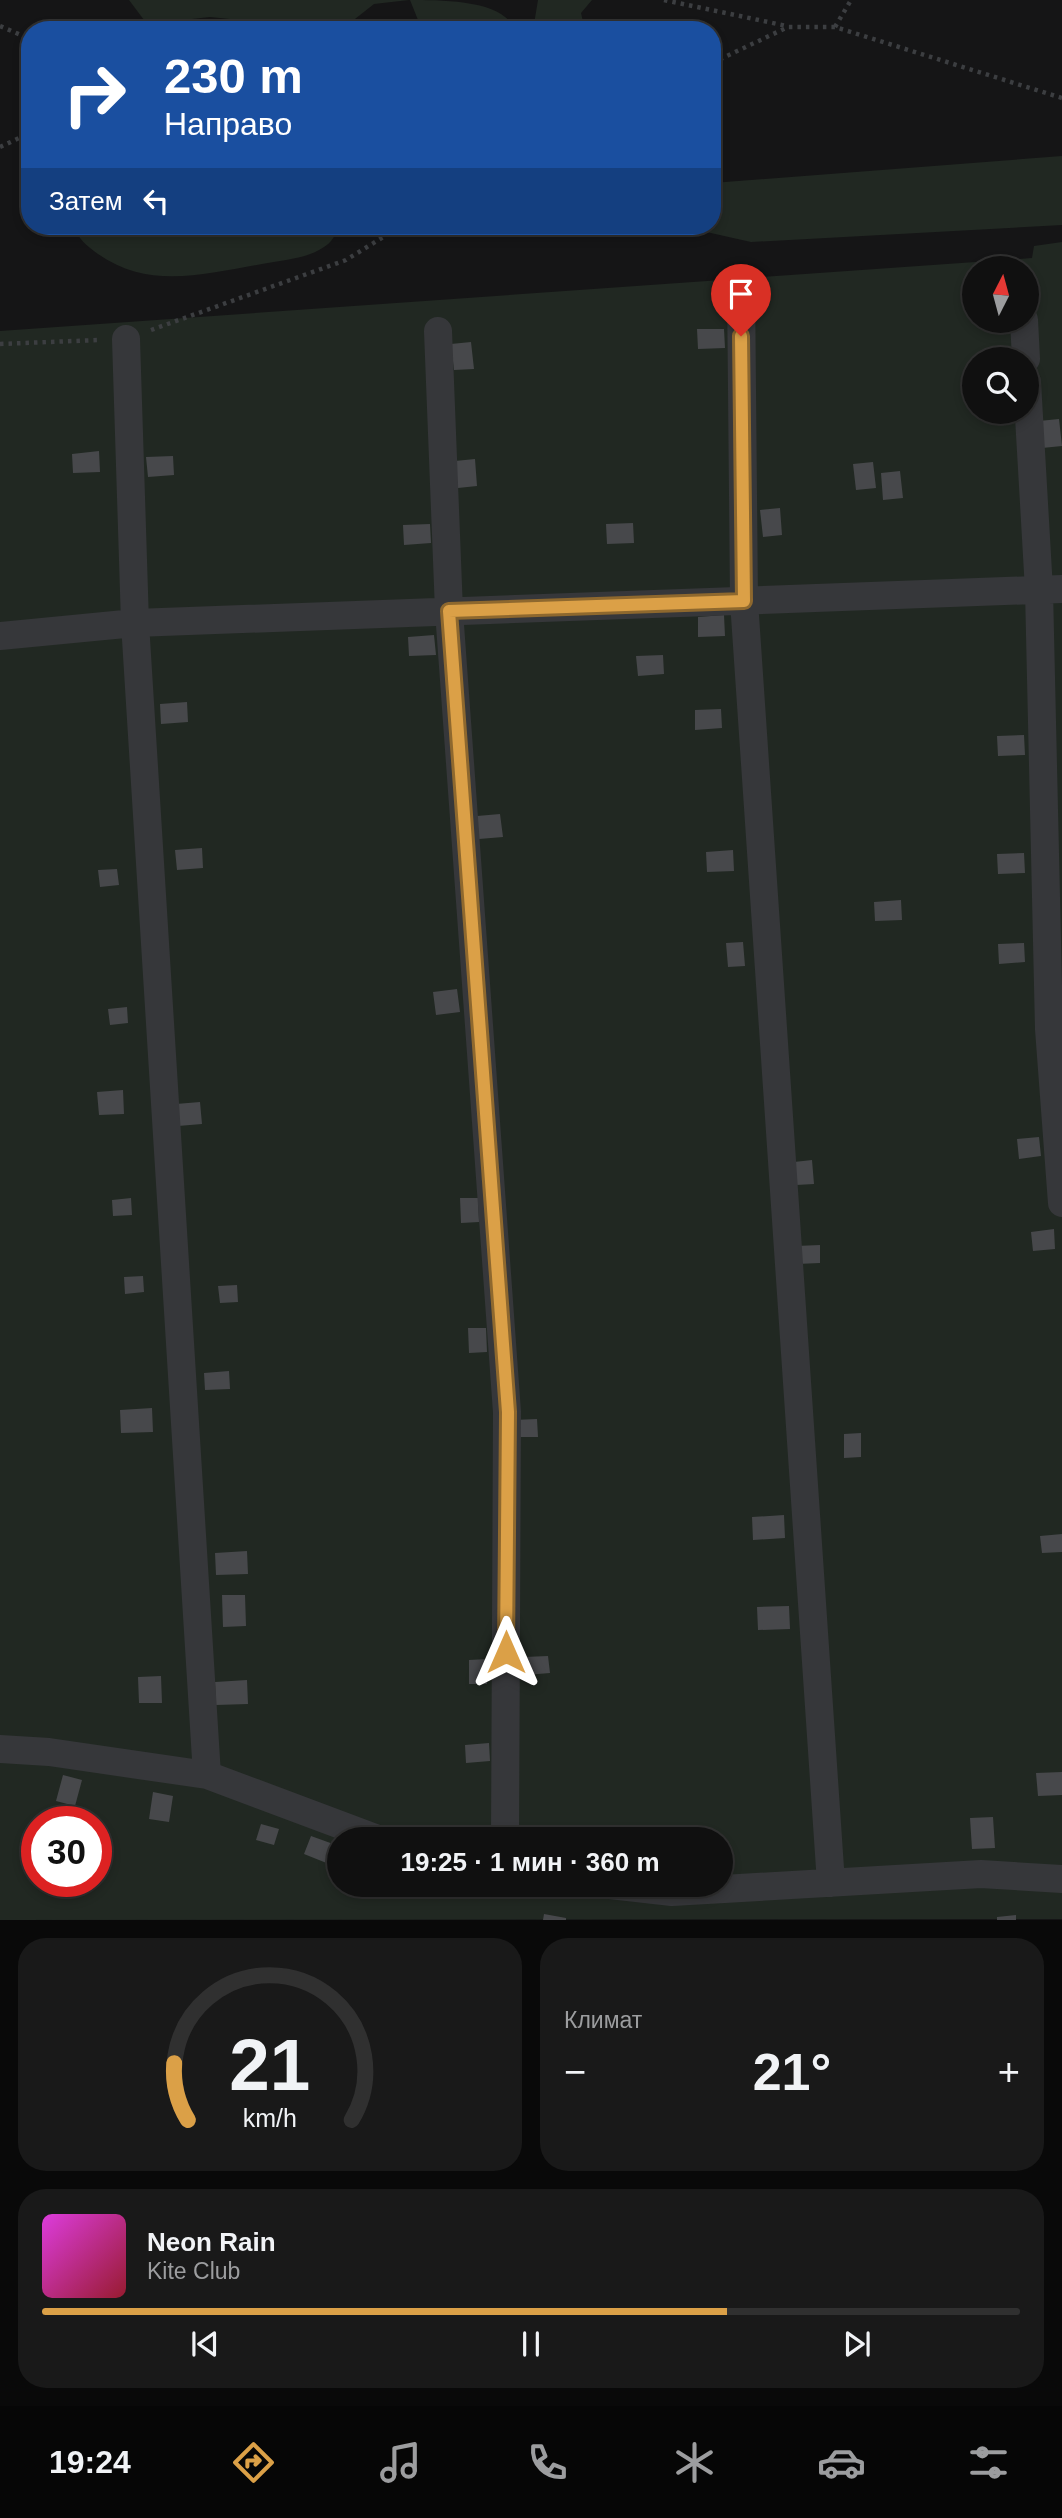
<!DOCTYPE html>
<html lang="ru">
<meta charset="utf-8">
<style>
:root{--surface:#101010;--page:#191919;--text:#f1f3f6;--muted:#9c9d9f;--line:#303030;--accent:#dba047}
body{margin:0;font-family:Arial,sans-serif;background:var(--page);color:var(--text);height:100vh;display:flex;flex-direction:column;font-size:26px;white-space:nowrap}
*{box-sizing:border-box;margin:0}
p{font-size:23px;color:var(--muted)}
.icon{flex:none;width:38px;height:38px;fill:none;stroke:currentColor;stroke-width:2;stroke-linecap:round;stroke-linejoin:round}
.map{position:relative;height:1920px;overflow:hidden}
.sheet{display:flex;flex-direction:column;gap:18px;padding:18px;background:#090909;flex:1}
.sheet>*{flex:none}
.hud{position:absolute;left:21px;top:21px;width:700px;height:214px;border-radius:28px;box-shadow:0 4px 10px #0003,0 0 0 2px var(--line);background:#1a4fa0;color:#fff;overflow:hidden}
.needle{width:46px;rotate:6deg}
.buttons{position:absolute;left:962px;top:256px;display:grid;gap:14px}
.buttons a{display:grid;place-items:center;width:77px;height:77px;border-radius:50%;background:var(--surface);box-shadow:0 4px 10px #0003,0 0 0 2px var(--line);font-size:35px}
.speed{position:absolute;left:21px;top:1806px;display:flex;gap:14px;font-size:35px;font-weight:700;text-align:center}
.speed>*{display:grid;place-content:center;width:91px;height:91px;border-radius:50%;background:var(--surface);box-shadow:0 4px 10px #0003,0 0 0 2px var(--line);line-height:1}
.speed .limit{border:10px solid #d22;background:#fff;color:#111}
.pin{position:absolute;display:grid;place-items:center;width:60px;height:60px;color:#fff;margin:-72px -30px;border-radius:50% 50% 50% 0;rotate:-45deg;box-shadow:0 0 7px #0007}
.pin .icon{rotate:45deg}
.me{position:absolute;width:77px;margin:-38px;rotate:0deg;stroke-linejoin:round;filter:drop-shadow(0 0 5px #0008)}
.turn{display:flex;align-items:center;gap:24px;height:147px;padding:0 28px;font-size:32px}
.turn .icon{width:91px;height:91px;stroke-width:2.5}
.turn b{display:block;font-size:49px;line-height:60px}
.then{display:flex;align-items:center;height:66px;padding:0 28px;background:#0003;gap:14px;font-size:26px}
.big{font-size:52px;font-weight:700;line-height:1.1}
.sheet .card{flex:1;display:flex;flex-direction:column;justify-content:center;gap:10px;min-width:0;padding:0 24px;border-radius:28px;background:var(--page)}
.sheet .dial{align-items:center;gap:0}
.dial svg{height:182px;overflow:visible;fill:none;stroke:var(--line);stroke-width:7;stroke-linecap:round;text-anchor:middle}
.dial text{fill:var(--text);stroke:none}
.song{display:flex;align-items:center;gap:21px}
.cover{width:84px;height:84px;border-radius:10px;background:linear-gradient(135deg,hsl(300 70% 55%),hsl(350 70% 35%))}
.played{height:7px;border-radius:4px;background:linear-gradient(90deg,var(--accent) 70%,var(--line) 70%)}
.keys{display:flex;justify-content:space-around;direction:ltr}
.heat{display:flex;justify-content:space-between;align-items:center;font-size:38px;direction:ltr}
.sheet .tiles{flex:1;display:grid;gap:18px;grid-template-columns:1fr 1fr}
.card:last-child{grid-column:span 2}
.trip{position:absolute;left:327px;top:1827px;width:406px;height:70px;border-radius:35px;background:var(--surface);box-shadow:0 4px 10px #0003,0 0 0 2px var(--line);font-weight:700;line-height:70px;text-align:center}
.tab-bar{display:flex;height:112px;justify-content:space-around;align-items:center;background:#060606;color:var(--muted)}
.tab-bar .icon{width:49px;height:49px}
.tab-bar .on{color:var(--accent)}
.tab-bar b{font-size:32px;color:var(--text)}
.map>svg:first-child{display:block}
</style>
<div class="map">
<svg width="1062" height="1920" viewBox="0 0 1062 1920">
<rect width="100%" height="100%" fill="#151516"/>
<path fill="#212822" fill-rule="evenodd" d="M 129,0 L 409,0 L 374,4 L 341,30 L 237,30 L 240,20 L 210,17 L 147,24 Z
M 410,0 C 442,0 506,0 514,30 L 422,30 Z
M 538,0 L 592,0 L 581,13 L 585,30 L 533,30 Z
M 1062,156 L 1062,225 L 751,242 L 693,229 L 692,226 L 712,226 L 712,183 Z
M 74,226 L 338,226 C 337,234 331,243 324,247 C 307,259 282,260 262,264 C 204,274 149,290 98,254 C 88,247 77,238 74,226 Z
M 1062,242 L 1062,1919 L 0,1920 L 0,331 L 1032,258 L 1034,246 ZM 975,268 L 1027,268 L 1027,320 L 975,320 ZM 975,359 L 1027,359 L 1027,411 L 975,411 ZM 37,1822 L 96,1822 L 96,1881 L 37,1881 ZM 340,1839 L 721,1839 L 721,1885 L 340,1885 Z"/>
<path fill="#47484b" d="M 697,329 L 724,329 L 725,348 L 698,349 Z
M 471,342 L 474,369 L 454,370 L 451,344 Z
M 1059,419 L 1062,446 L 1042,448 L 1039,421 Z
M 99,451 L 100,472 L 73,473 L 72,454 Z
M 173,456 L 174,475 L 148,477 L 146,457 Z
M 475,459 L 477,486 L 458,488 L 455,461 Z
M 873,462 L 876,488 L 856,490 L 853,464 Z
M 900,471 L 903,498 L 883,500 L 881,473 Z
M 780,508 L 782,535 L 763,537 L 760,510 Z
M 633,523 L 634,543 L 607,544 L 606,524 Z
M 430,524 L 431,543 L 404,545 L 403,525 Z
M 724,615 L 725,636 L 698,637 L 698,617 Z
M 434,635 L 436,655 L 409,656 L 408,637 Z
M 663,655 L 664,674 L 638,676 L 636,656 Z
M 187,702 L 188,722 L 161,724 L 160,704 Z
M 721,709 L 722,728 L 695,730 L 695,710 Z
M 1024,735 L 1025,755 L 998,756 L 997,736 Z
M 500,814 L 503,837 L 479,839 L 477,816 Z
M 202,848 L 203,868 L 177,870 L 175,850 Z
M 733,850 L 734,871 L 707,872 L 706,852 Z
M 1024,853 L 1025,873 L 998,874 L 997,854 Z
M 117,869 L 119,885 L 100,887 L 98,870 Z
M 901,900 L 902,920 L 875,921 L 874,902 Z
M 743,942 L 745,966 L 728,967 L 726,943 Z
M 1024,943 L 1025,962 L 999,964 L 998,944 Z
M 457,989 L 460,1012 L 436,1015 L 433,992 Z
M 127,1007 L 128,1023 L 110,1025 L 108,1009 Z
M 123,1090 L 124,1114 L 99,1115 L 97,1092 Z
M 200,1102 L 202,1124 L 178,1126 L 176,1104 Z
M 1039,1137 L 1041,1156 L 1019,1159 L 1017,1139 Z
M 812,1160 L 814,1184 L 796,1185 L 794,1162 Z
M 131,1198 L 132,1215 L 113,1216 L 112,1200 Z
M 460,1198 L 478,1198 L 479,1222 L 461,1223 Z
M 1054,1229 L 1055,1249 L 1033,1251 L 1031,1232 Z
M 820,1245 L 820,1263 L 797,1264 L 796,1246 Z
M 143,1276 L 144,1292 L 125,1294 L 124,1277 Z
M 237,1285 L 238,1302 L 220,1303 L 218,1286 Z
M 468,1328 L 486,1328 L 487,1352 L 469,1353 Z
M 229,1371 L 230,1389 L 205,1390 L 204,1373 Z
M 152,1408 L 153,1432 L 121,1433 L 120,1410 Z
M 537,1419 L 538,1437 L 514,1437 L 513,1420 Z
M 861,1433 L 861,1457 L 844,1458 L 844,1434 Z
M 784,1515 L 785,1538 L 753,1540 L 752,1517 Z
M 1062,1534 L 1062,1552 L 1042,1553 L 1040,1536 Z
M 247,1551 L 248,1574 L 216,1575 L 215,1553 Z
M 222,1595 L 245,1595 L 246,1626 L 223,1627 Z
M 789,1606 L 790,1629 L 758,1630 L 757,1607 Z
M 548,1656 L 550,1673 L 526,1675 L 524,1657 Z
M 487,1659 L 487,1684 L 469,1684 L 469,1660 Z
M 161,1676 L 162,1703 L 139,1703 L 138,1677 Z
M 247,1680 L 248,1704 L 216,1705 L 215,1682 Z
M 489,1743 L 490,1761 L 466,1763 L 465,1745 Z
M 1062,1772 L 1062,1795 L 1038,1796 L 1036,1773 Z
M 63,1775 L 82,1780 L 75,1806 L 56,1801 Z
M 153,1792 L 173,1796 L 169,1822 L 149,1819 Z
M 993,1817 L 995,1848 L 972,1849 L 970,1818 Z
M 261,1824 L 279,1829 L 274,1845 L 256,1840 Z
M 311,1836 L 336,1845 L 329,1864 L 304,1854 Z
M 544,1914 L 566,1918 L 566,1920 L 543,1920 Z
M 1016,1915 L 1016,1920 L 997,1920 L 997,1917 Z"/>
<g fill="none" stroke-linecap="round" stroke-linejoin="round">
<path stroke="#3c3e41" stroke-width="4.5" stroke-dasharray="3.5 5" stroke-linecap="butt" d="M 664,0 L 787,26
M 0,26 L 30,39
M 835,27 L 851,0
M 712,63 L 788,27 L 835,27 L 1062,98
M 0,147 L 30,133
M 151,330 L 346,260 L 401,226
M 0,344 L 98,340"/>
<path stroke="#36373a" stroke-width="28" d="M 741,283 L 744,601 L 831,1883
M 1024,320 L 1026,359
M 438,331 L 449,611 L 507,1412 L 505,1839
M 126,339 L 135,623 L 207,1775
M 1027,382 L 1039,590 L 1049,1029 L 1062,1203
M 0,636 L 135,623 L 1062,589
M 0,1749 L 49,1752 L 207,1775 L 378,1839
M 610,1885 L 672,1892 L 981,1874 L 1062,1879"/>
</g>
<g fill="none" stroke-linecap="round" stroke-linejoin="round">
<g stroke="#8e682e" stroke-width="18">
<path id="route" d="M 506,1652 L 508,1412 L 449,611 L 744,601 L 741,336"/>
</g>
<use href="#route" stroke="#dba047" stroke-width="12"/>
</g>
</svg>
<div class="buttons">
<a><svg class="needle" viewBox="-14 -14 28 28"><path d="M0-13l5 13h-10z" fill="#e53935"/><path d="M0 13l5-13h-10z" fill="#9c9d9f"/></svg></a>
<a><svg class="icon" aria-label="search" viewBox="0 0 24 24"><circle cx="10" cy="10" r="6"/><path d="M15 15l6 6"/></svg></a>
</div>
<div class="speed"><div class="limit">30</div></div>
<div class="pin" style="left:741px;top:336px;background:#d93025"><svg class="icon" aria-label="arrive" viewBox="0 0 24 24"><path d="M6 21V4h12l-3 4 3 4H6"/></svg></div>
<svg class="me" style="left:506px;top:1652px" viewBox="-20 -20 40 40"><path d="M0-17L14 15 0 8-14 15z" fill="#dba047" stroke="#fff" stroke-width="4"/></svg>
<div class="trip">19:25 · 1 мин · 360 m</div>
<div class="hud">
<div class="turn"><svg class="icon" aria-label="right" viewBox="0 0 24 24"><path d="M7 20v-9h11M14 6l5 5-5 5"/></svg><div><b>230 m</b>Направо</div></div>
<div class="then">Затем<svg class="icon" aria-label="left" viewBox="0 0 24 24"><path d="M17 20v-9H6M10 6l-5 5 5 5"/></svg></div>
</div>
</div>
<section class="sheet">
<div class="tiles">
<div class="card dial"><svg viewBox="0 0 100 80">
<path d="M14 69A42 42 0 1 1 86 69"/>
<path d="M14 69A42 42 0 0 1 8 44" stroke="#dba047"/>
<text x="50" y="56" font-size="32" font-weight="700">21</text>
<text x="50" y="72" font-size="11">km/h</text>
</svg></div>
<div class="card"><p>Климат</p>
<div class="heat"><a>−</a><b class="big">21°</b><a>+</a></div>
</div>
<div class="card">
<div class="song"><i class="cover"></i><div><b>Neon Rain</b><p>Kite Club</p></div></div>
<div class="played"></div>
<div class="keys"><svg class="icon" aria-label="previous" viewBox="0 0 24 24"><path d="M18 5L8 12l10 7zM5 5v14"/></svg><svg class="icon" aria-label="pause" viewBox="0 0 24 24"><path d="M8 5v14M16 5v14"/></svg><svg class="icon" aria-label="next" viewBox="0 0 24 24"><path d="M6 5l10 7-10 7zM19 5v14"/></svg></div>
</div>
</div>
</section>
<nav class="tab-bar">
<b>19:24</b>
<svg class="icon on" aria-label="directions" viewBox="0 0 24 24"><path d="M12 3l9 9-9 9-9-9zM9 14v-3h6M13 9l2 2-2 2"/></svg>
<svg class="icon" aria-label="music" viewBox="0 0 24 24"><path d="M9 18V5l10-2v13"/><circle cx="6" cy="18" r="3"/><circle cx="16" cy="16" r="3"/></svg>
<svg class="icon" aria-label="phone" viewBox="0 0 24 24"><path d="M5 4h4l2 5-3 2q2 4 5 5l2-3 5 2v4C11 20 4 13 5 4z"/></svg>
<svg class="icon" aria-label="climate" viewBox="0 0 24 24"><path d="M12 3v18M4 7l16 10M4 17L20 7"/></svg>
<svg class="icon" aria-label="car" viewBox="0 0 24 24"><path d="M5 17H2v-5l4-1 3-4h7l3 4 3 1v5h-3M9 17h6M6 11h13"/><circle cx="7" cy="17" r="2"/><circle cx="17" cy="17" r="2"/></svg>
<svg class="icon" aria-label="filters" viewBox="0 0 24 24"><path d="M4 7h16M4 17h16"/><circle cx="9" cy="7" r="2"/><circle cx="15" cy="17" r="2"/></svg>
</nav>
